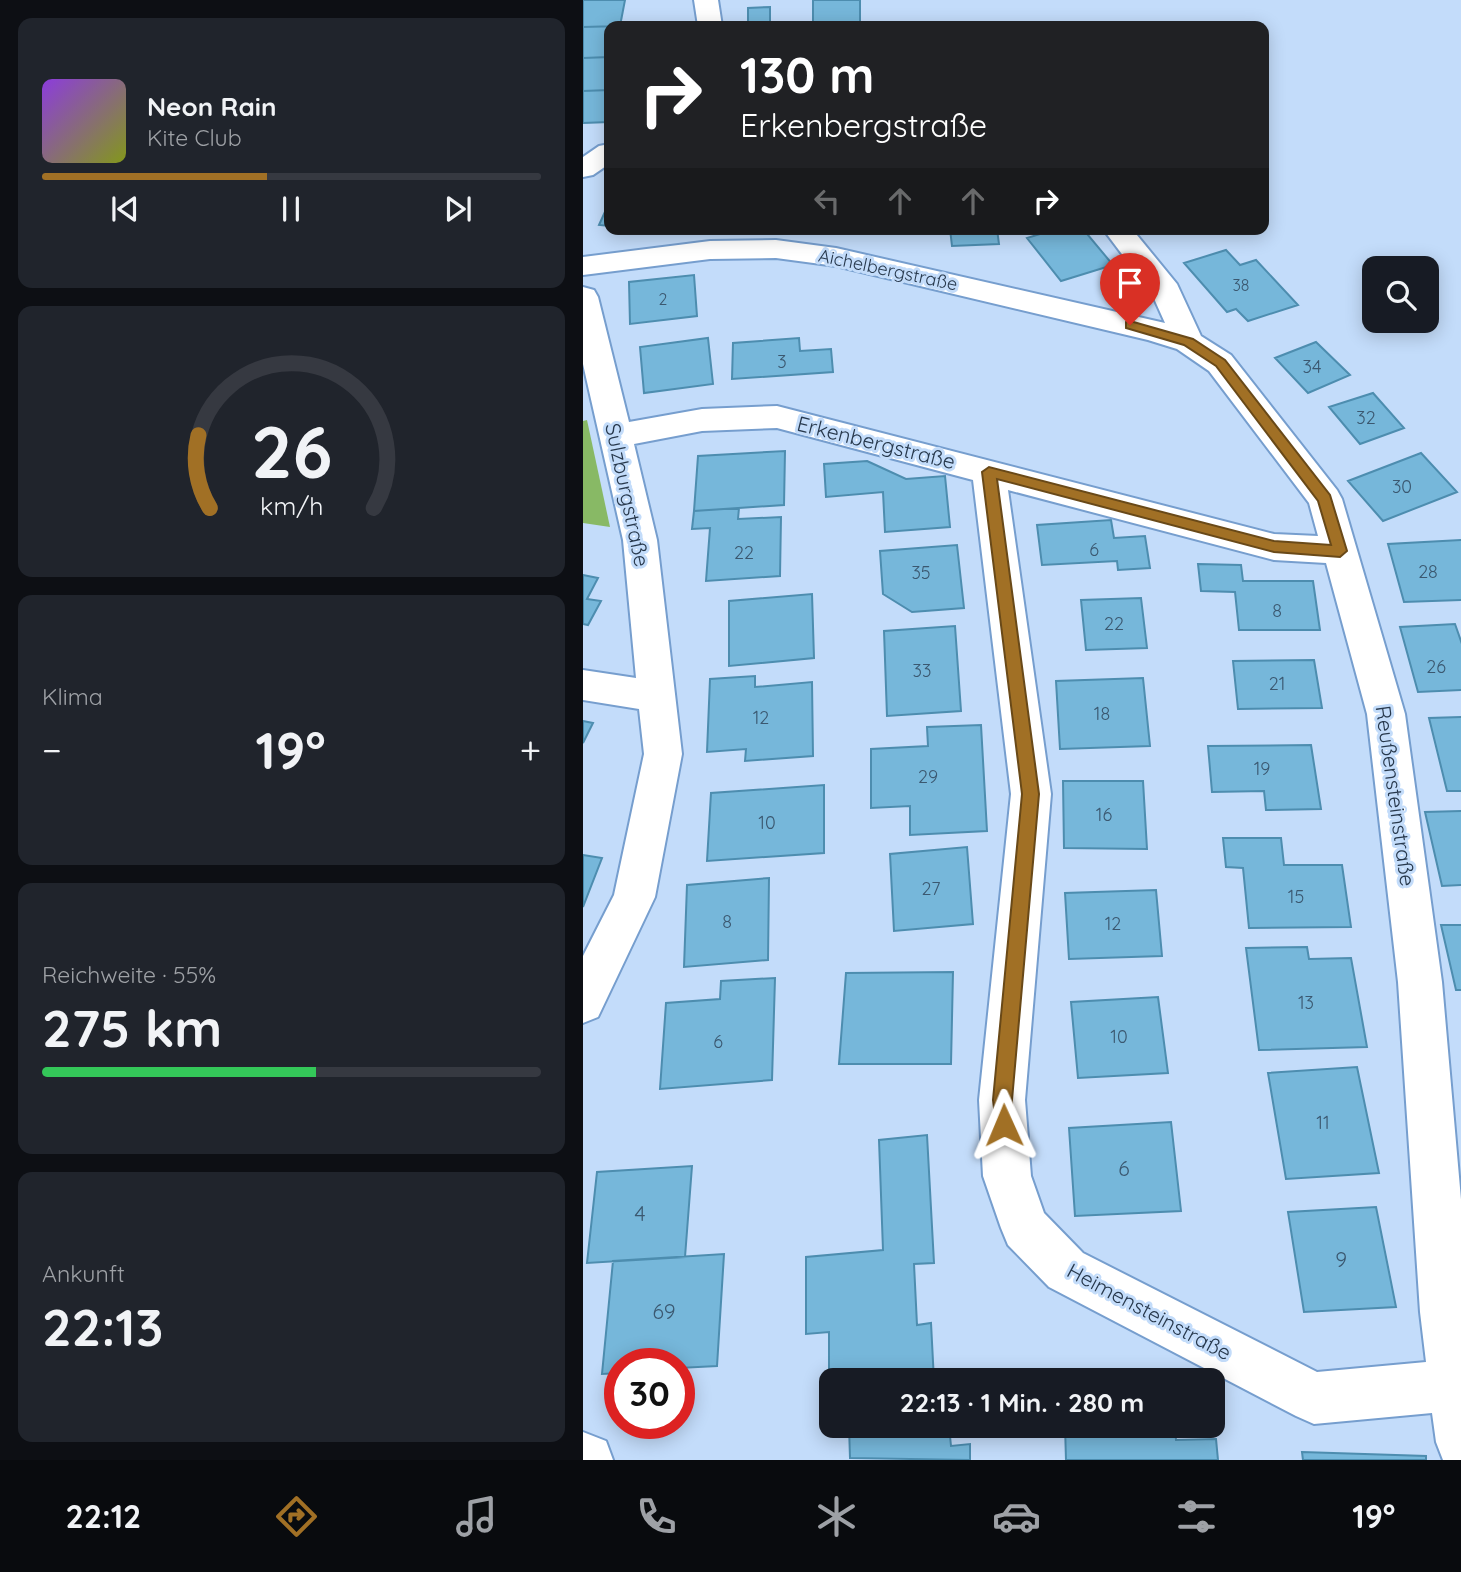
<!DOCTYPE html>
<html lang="de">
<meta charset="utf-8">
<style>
:root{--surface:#171b24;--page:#20242c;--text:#f1f3f6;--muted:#9ea1a6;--line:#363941;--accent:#a17025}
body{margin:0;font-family:Quicksand,sans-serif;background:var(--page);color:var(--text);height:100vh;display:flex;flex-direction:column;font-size:26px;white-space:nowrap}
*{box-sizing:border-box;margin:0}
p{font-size:23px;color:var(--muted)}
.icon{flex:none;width:38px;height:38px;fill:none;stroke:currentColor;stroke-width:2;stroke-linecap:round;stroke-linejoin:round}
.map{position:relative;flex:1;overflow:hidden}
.panel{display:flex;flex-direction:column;gap:18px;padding:18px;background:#0d0f14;width:583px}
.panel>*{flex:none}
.guide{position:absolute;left:21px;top:21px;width:665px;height:214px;border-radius:14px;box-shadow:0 4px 18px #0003;background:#202124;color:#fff;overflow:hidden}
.buttons{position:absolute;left:779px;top:256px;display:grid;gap:14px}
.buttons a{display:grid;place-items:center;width:77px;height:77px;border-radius:14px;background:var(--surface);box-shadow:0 4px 18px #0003;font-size:35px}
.speed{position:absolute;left:21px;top:1348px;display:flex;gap:14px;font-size:35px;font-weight:700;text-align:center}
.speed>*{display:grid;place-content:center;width:91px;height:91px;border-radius:50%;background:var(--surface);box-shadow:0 4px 18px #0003;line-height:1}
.speed .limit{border:10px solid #d22;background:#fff;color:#111}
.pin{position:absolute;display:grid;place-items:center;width:60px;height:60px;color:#fff;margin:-72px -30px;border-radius:50% 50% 50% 0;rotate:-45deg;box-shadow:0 0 7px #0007}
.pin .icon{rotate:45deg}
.me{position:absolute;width:77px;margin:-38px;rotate:359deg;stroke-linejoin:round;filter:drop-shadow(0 0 5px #0008)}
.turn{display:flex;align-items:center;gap:24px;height:147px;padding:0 21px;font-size:32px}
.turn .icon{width:91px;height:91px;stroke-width:2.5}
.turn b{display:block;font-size:49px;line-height:60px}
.lanes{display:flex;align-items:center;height:66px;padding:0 21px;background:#0003;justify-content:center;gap:35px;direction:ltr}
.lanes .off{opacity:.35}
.big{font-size:52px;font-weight:800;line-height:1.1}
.panel .card{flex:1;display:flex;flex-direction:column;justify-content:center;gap:10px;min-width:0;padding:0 24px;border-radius:14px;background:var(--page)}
.panel .dial{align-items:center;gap:0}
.dial svg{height:182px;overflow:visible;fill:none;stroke:var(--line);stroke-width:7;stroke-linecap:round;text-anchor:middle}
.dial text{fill:var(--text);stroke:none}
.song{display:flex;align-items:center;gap:21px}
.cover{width:84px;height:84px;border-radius:10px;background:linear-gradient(135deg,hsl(270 70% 55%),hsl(70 70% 35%))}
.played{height:7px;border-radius:4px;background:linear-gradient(90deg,var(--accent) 45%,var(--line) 45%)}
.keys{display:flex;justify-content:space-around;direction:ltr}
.heat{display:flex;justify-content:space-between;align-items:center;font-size:38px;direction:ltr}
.charge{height:10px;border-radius:5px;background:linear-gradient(90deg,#34c759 55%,var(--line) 0)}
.trip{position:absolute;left:236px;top:1368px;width:406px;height:70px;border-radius:14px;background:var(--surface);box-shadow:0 4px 18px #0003;font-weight:800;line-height:70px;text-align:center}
.tab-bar{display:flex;height:112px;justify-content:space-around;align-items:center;background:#090b0e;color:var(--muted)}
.tab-bar .icon{width:49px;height:49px}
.tab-bar .active{color:var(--accent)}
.tab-bar b{font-size:32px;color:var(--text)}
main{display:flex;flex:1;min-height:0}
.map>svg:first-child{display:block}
</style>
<main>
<section class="panel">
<div class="card">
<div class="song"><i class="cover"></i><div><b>Neon Rain</b><p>Kite Club</p></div></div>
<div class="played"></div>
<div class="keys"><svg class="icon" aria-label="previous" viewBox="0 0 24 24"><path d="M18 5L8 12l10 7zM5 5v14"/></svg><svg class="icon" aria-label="pause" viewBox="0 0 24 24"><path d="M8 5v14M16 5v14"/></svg><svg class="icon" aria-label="next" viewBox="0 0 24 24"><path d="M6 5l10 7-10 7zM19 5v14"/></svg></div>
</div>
<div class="card dial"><svg viewBox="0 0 100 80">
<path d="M14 69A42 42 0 1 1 86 69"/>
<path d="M14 69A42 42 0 0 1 9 37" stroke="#a17025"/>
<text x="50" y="56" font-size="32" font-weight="700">26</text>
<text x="50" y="72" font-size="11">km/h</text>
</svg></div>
<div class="card"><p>Klima</p>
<div class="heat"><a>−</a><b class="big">19°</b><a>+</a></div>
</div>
<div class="card"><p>Reichweite · 55%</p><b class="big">275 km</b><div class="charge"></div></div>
<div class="card"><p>Ankunft</p><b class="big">22:13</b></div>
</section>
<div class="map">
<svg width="879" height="1460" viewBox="0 0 879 1460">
<rect width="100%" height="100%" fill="#c3dcfa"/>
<path fill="#88b965" d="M 4,420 L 27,527 L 0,523 L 0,421 Z"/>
<path fill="#76b7da" stroke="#4d8daf" stroke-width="2" d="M 0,0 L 42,0 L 37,26 L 0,27 Z
M 230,0 L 277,0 L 277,26 L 230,26 Z
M 187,7 L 187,24 L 165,25 L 165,8 Z
M 26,26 L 26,57 L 0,58 L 0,27 L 37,26 Z
M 26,57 L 26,90 L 0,91 L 0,58 Z
M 26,90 L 26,122 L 0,123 L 0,91 Z
M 26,203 L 26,226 L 16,225 Z
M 367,229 L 414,229 L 416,244 L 369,246 Z
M 473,229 L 500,229 L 530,265 L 478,281 L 444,238 Z
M 643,250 L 657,265 L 673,260 L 715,305 L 665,321 L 653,309 L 644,312 L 601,263 Z
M 111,275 L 114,316 L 47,324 L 46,282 Z
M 125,338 L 130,384 L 61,393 L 57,347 Z
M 216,338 L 217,351 L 248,349 L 250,372 L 149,379 L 150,343 Z
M 733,342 L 767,375 L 725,393 L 692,358 Z
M 790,393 L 821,428 L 777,444 L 746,407 Z
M 202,451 L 201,505 L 111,511 L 115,456 Z
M 838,453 L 874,492 L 800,521 L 765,481 Z
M 284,461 L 323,479 L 362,476 L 367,527 L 302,532 L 300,492 L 243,497 L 241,464 Z
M 156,508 L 155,519 L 198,517 L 197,576 L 123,581 L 127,528 L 109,529 L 111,511 Z
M 528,520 L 531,538 L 562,536 L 567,568 L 535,570 L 534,561 L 459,565 L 454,525 Z
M 879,540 L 879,600 L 821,602 L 805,544 Z
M 374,545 L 381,608 L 329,612 L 300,594 L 297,551 Z
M 615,564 L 658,565 L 660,581 L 730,581 L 737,630 L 656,630 L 652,592 L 618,591 Z
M 0,575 L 15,578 L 4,599 L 18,601 L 5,625 L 0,624 Z
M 229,594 L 231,658 L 146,666 L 146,601 Z
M 558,598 L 564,648 L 503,650 L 498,600 Z
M 872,624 L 879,644 L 879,690 L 835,692 L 817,627 Z
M 372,626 L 378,711 L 304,716 L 301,631 Z
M 731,660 L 739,708 L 655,709 L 650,661 Z
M 172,676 L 172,687 L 229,682 L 230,756 L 162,761 L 163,749 L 124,752 L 127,679 Z
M 560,678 L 567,746 L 477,749 L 473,681 Z
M 879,717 L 879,791 L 864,791 L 846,718 Z
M 0,721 L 10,723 L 0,743 Z
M 398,725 L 404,831 L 327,835 L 327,806 L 288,808 L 288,749 L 345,746 L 344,727 Z
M 728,745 L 738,809 L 683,810 L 681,791 L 629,792 L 625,746 Z
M 480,781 L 560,781 L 564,849 L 481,848 Z
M 241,785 L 241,853 L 124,861 L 128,793 Z
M 879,811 L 879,885 L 859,886 L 842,812 Z
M 640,838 L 698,838 L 701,865 L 759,865 L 768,927 L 666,928 L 660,868 L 643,867 Z
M 384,847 L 390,924 L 311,931 L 307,854 Z
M 0,855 L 19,858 L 0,907 Z
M 186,878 L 185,960 L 101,967 L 104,885 Z
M 573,890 L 579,956 L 486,959 L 482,893 Z
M 858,925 L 879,925 L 879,990 L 873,990 Z
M 724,947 L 726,959 L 768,958 L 784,1047 L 676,1050 L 663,948 Z
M 370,972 L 368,1064 L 256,1064 L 263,973 Z
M 192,978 L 189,1080 L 77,1089 L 83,1003 L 137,999 L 138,981 Z
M 575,997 L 585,1073 L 495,1078 L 488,1002 Z
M 774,1067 L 796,1173 L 703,1179 L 685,1073 Z
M 588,1122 L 598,1211 L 492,1216 L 486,1128 Z
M 344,1135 L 351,1263 L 331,1264 L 334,1325 L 348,1323 L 351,1381 L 248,1381 L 246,1394 L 246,1332 L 223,1334 L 223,1257 L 300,1250 L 296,1140 Z
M 109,1166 L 102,1257 L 4,1263 L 14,1172 Z
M 793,1207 L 813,1307 L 721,1312 L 705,1212 Z
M 141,1254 L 134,1366 L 96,1368 L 96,1363 L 37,1363 L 37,1373 L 19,1374 L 30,1261 Z
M 266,1426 L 366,1426 L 368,1446 L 387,1444 L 387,1460 L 267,1458 Z
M 482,1426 L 592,1426 L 593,1440 L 633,1439 L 635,1460 L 483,1460 Z
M 719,1452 L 843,1456 L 843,1460 L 720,1460 Z"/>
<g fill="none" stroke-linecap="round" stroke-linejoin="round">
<g stroke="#769ece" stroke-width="4">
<path id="minor" d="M 111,0 L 135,0 L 139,26 L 115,26 Z
M 26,144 L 26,164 L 10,175 L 0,177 L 0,157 L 16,146 Z
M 520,229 L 549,229 L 594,284 L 618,336 L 648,355 L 754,490 L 759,499 L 822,714 L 859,982 L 879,1211 L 879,1460 L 860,1460 L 853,1442 L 849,1413 L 731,1424 L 713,1416 L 466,1287 L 425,1245 L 418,1228 L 400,1176 L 396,1100 L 428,794 L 390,480 L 194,428 L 119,431 L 51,444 L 74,540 L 99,754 L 72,897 L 15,1017 L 0,1023 L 0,956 L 31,895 L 61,754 L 56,709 L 0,700 L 0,670 L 53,678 L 40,540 L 0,364 L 0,287 L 11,290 L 15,297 L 46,422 L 119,409 L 194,406 L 691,534 L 735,536 L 726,503 L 626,371 L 594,349 L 565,340 L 253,266 L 193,258 L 127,259 L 0,275 L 0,257 L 127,241 L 193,240 L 253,248 L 582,323 L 569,294 ZM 425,490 L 691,560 L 743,563 L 784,714 L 815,982 L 837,1312 L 843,1362 L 734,1372 L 500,1253 L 461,1213 L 448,1176 L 442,1100 L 468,794 Z
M 0,1432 L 23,1441 L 30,1460 L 0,1460 Z"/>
</g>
<use href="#minor" fill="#fff" fill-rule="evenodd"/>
</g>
<path fill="#a17025" stroke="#694918" stroke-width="2" d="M 547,321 L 610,339 L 642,360 L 747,495 L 764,551 L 757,557 L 691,552 L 414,479 L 456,794 L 429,1100 L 430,1125 L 428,1132 L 421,1135 L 414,1132 L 410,1100 L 439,794 L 399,472 L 406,467 L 691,541 L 748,545 L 735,501 L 633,366 L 601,345 L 543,328 L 543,322 Z"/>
<g text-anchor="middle" stroke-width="6" stroke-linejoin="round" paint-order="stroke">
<g font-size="16" fill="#3b5870">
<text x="658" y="291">38</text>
<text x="80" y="305">2</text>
</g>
<g font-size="18" fill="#27384c" stroke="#c3dcfa">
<text transform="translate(305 270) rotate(12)" y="6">Aichelbergstraße</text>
</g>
<g font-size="18" fill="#3b5870">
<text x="199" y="368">3</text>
<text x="729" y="373">34</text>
<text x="783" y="424">32</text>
<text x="819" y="493">30</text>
<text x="511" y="556">6</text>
<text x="161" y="559">22</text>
<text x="845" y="578">28</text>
<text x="338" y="579">35</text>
<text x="694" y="617">8</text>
<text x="531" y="630">22</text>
<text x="853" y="673">26</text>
<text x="339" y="677">33</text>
<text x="694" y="690">21</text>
<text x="519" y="720">18</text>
<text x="178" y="724">12</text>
<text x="679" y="775">19</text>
<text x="345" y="783">29</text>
<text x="521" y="821">16</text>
<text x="184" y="829">10</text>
<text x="348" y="895">27</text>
<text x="713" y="903">15</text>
<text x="144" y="928">8</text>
<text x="530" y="930">12</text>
<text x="723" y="1009">13</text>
<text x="536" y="1043">10</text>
<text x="135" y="1048">6</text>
<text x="740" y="1129">11</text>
</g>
<g font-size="21" fill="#27384c" stroke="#c3dcfa">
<text transform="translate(293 443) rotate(14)" y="7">Erkenbergstraße</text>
<text transform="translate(44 495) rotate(78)" y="7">Sulzburgstraße</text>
<text transform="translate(812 796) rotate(82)" y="7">Reußensteinstraße</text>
<text transform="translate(566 1312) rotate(28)" y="7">Heimensteinstraße</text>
</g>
<g font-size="21" fill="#3b5870">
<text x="541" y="1176">6</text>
<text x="57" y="1221">4</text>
<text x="758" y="1267">9</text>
<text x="81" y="1319">69</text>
</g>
</g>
</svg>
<div class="buttons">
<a><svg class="icon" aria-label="search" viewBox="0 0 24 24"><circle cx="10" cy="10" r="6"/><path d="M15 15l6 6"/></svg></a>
</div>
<div class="speed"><div class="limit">30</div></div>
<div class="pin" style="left:547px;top:325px;background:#d93025"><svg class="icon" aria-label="arrive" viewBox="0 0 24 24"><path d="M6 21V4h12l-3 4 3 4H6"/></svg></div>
<svg class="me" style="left:421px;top:1125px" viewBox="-20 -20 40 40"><path d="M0-17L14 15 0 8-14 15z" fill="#a17025" stroke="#fff" stroke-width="4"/></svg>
<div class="trip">22:13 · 1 Min. · 280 m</div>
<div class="guide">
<div class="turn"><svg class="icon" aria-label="right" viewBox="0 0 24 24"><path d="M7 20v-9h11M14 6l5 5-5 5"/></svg><div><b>130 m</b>Erkenbergstraße</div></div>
<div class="lanes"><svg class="icon off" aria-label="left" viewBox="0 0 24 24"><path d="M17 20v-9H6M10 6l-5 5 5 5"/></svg><svg class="icon off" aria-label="ahead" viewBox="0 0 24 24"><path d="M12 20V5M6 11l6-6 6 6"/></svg><svg class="icon off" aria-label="ahead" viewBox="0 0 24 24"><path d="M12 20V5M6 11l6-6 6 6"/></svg><svg class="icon" aria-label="right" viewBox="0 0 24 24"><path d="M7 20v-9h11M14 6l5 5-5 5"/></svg></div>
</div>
</div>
</main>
<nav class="tab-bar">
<b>22:12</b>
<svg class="icon active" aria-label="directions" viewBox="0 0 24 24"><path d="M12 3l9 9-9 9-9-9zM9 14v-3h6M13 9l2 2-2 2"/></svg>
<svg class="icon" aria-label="music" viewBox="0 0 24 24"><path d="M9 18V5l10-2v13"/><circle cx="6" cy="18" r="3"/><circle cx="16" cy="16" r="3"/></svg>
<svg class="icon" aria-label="phone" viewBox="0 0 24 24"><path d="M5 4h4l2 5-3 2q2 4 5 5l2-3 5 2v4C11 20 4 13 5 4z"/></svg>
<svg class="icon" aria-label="climate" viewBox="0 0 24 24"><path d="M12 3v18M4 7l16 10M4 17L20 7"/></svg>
<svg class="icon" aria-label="car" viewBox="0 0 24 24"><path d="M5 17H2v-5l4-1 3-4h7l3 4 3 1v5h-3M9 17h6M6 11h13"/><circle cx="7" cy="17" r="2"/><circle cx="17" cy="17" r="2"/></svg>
<svg class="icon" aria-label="filters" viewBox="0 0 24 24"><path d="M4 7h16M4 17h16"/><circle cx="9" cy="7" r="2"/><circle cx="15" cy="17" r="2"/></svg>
<b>19°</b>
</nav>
